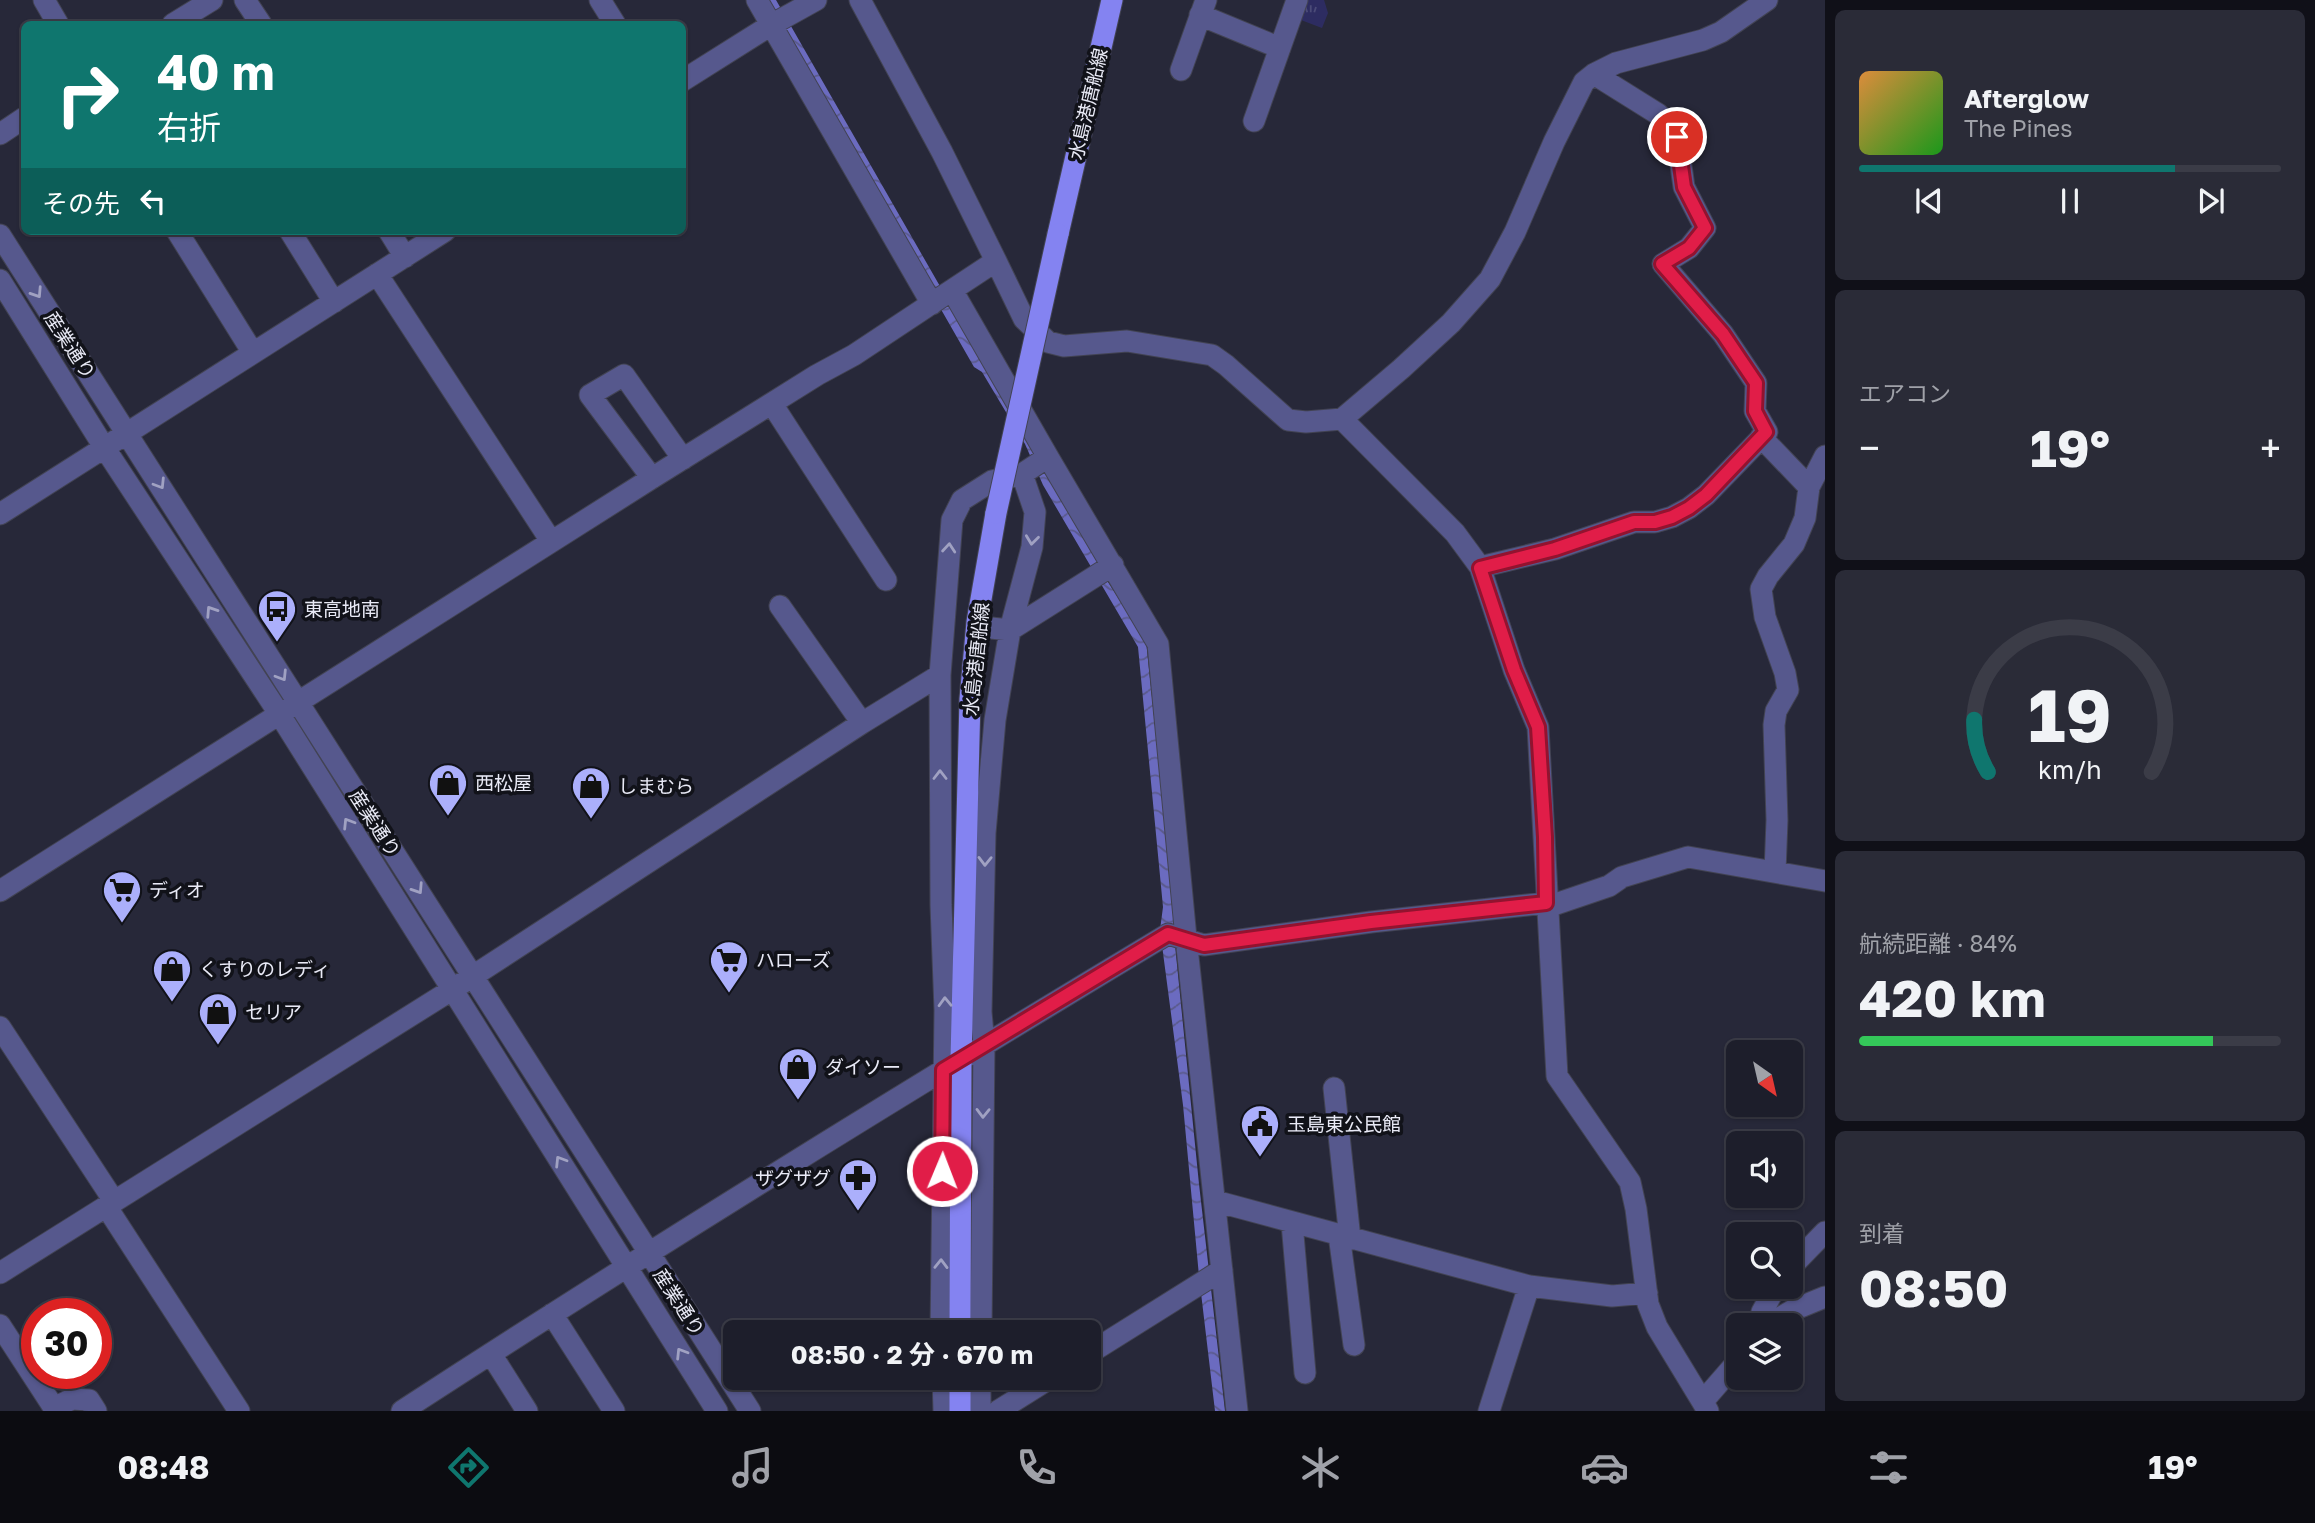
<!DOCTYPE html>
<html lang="ja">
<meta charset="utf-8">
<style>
:root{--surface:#1d1e2b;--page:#2a2b37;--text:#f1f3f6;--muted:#a0a2a9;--line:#3b3c47;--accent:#0f766e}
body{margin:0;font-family:"Golos Text","Noto Sans JP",sans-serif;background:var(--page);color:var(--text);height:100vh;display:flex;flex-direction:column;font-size:26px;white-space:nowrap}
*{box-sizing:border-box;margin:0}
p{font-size:23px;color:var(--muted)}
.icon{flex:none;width:38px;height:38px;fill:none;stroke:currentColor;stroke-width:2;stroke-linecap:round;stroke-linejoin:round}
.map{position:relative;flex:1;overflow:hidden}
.details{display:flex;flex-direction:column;gap:10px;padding:10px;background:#101018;width:490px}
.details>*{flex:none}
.hud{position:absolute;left:21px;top:21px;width:665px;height:214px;border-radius:10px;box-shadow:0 2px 5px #0004,0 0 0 2px var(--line);background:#0f766e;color:#fff;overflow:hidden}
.needle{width:46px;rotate:146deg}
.buttons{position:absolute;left:1726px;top:1040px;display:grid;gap:14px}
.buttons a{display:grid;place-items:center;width:77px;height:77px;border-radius:10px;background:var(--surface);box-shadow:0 2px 5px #0004,0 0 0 2px var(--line);font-size:35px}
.speed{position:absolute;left:21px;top:1298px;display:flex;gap:14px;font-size:35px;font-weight:700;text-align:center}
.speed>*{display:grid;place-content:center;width:91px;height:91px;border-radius:50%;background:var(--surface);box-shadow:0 2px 5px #0004,0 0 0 2px var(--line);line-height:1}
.speed .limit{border:10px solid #d22;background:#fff;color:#111}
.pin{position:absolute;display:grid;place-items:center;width:60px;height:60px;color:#fff;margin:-30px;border:4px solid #fff;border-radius:50%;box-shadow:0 2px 7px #0007}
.me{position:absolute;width:77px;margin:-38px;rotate:1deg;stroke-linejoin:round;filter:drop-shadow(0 0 5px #0008)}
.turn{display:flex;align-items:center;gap:24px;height:147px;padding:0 21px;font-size:32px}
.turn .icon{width:91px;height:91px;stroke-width:2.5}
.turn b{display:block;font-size:49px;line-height:60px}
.then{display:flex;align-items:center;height:66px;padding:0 21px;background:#0003;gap:14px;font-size:26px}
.big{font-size:52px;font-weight:700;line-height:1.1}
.details .widget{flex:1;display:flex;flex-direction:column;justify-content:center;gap:10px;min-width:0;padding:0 24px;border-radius:10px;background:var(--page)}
.details .dial{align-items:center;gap:0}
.dial svg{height:182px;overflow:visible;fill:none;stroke:var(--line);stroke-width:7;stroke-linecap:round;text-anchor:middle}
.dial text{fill:var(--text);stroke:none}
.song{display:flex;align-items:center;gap:21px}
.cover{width:84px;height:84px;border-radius:10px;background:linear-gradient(135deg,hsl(30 70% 55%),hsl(120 70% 35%))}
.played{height:7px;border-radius:4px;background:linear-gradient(90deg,var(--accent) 75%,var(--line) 75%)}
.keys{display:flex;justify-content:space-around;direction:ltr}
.heat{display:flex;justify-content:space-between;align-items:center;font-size:38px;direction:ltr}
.charge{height:10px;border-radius:5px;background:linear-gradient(90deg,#34c759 84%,var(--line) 0)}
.trip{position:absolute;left:723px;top:1320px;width:378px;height:70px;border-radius:10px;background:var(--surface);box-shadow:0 2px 5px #0004,0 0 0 2px var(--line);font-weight:700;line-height:70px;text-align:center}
.tabs{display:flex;height:112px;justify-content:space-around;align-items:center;background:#0c0c11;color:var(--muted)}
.tabs .icon{width:49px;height:49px}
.tabs .on{color:var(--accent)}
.tabs b{font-size:32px;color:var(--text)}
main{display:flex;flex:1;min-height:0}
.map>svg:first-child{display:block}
</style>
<main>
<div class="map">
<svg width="1825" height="1411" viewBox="0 0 1825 1411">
<defs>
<pattern id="grass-tufts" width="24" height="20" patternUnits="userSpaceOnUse" patternTransform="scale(1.75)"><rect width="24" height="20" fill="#2d2c61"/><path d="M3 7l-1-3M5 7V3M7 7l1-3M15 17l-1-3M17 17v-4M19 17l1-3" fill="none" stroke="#4b4b78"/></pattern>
<pattern id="water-waves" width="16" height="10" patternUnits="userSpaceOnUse" patternTransform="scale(1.75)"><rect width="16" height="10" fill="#6b6bc0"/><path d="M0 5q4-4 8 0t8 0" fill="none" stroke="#5a5a8b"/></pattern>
</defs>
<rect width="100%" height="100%" fill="#272839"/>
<path fill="url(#grass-tufts)" d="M 1308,0 L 1324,0 L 1328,13 L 1322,28 L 1301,20 Z"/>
<path fill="url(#water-waves)" d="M 764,0 L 776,0 L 941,288 L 946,304 L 952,307 L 1101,564 L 1106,579 L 1146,641 L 1174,905 L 1175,945 L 1199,1184 L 1225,1411 L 1215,1411 L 1199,1276 L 1183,1105 L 1160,930 L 1163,907 L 1138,647 L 1043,485 L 1025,444 L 982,372 L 974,367 Z"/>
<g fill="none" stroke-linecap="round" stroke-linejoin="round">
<g stroke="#424353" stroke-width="23">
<path id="minor" d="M 44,0 L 58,24
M 245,0 L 261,24
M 600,0 L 615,24
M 757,0 L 932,304
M 860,0 L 942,152 L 996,261 L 952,290
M 1200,15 L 1280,48
M 173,24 L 212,0
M 1181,70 L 1206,0
M 682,81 L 771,25 L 816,0
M 1254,121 L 1297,0
M 0,134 L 24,118
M 177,231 L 253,353
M 290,231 L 334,302
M 389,231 L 405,257
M 0,235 L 750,1411
M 996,261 L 1024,319 L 1048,342 L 1064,346 L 1127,341 L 1212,355 L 1226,365 L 1288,420 L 1306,422 L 1342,419 L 1401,369 L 1451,323 L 1490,279 L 1515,232 L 1554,142 L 1584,82 L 1594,74 L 1616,63 L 1703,40 L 1721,32 L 1767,0
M 377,274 L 551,541
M 0,280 L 104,447 L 280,715 L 717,1411
M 772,404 L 886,580
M 1342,419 L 1455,533 L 1480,567 L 1514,670 L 1538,727 L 1557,1076 L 1630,1182 L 1636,1209 L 1648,1304 L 1657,1327 L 1708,1411
M 1761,437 L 1809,487 L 1825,456
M 652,478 L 590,395 L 624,375 L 683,459
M 0,514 L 445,231
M 1480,567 L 1555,549 L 1634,522 L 1655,522 L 1672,517 L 1689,508 L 1706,495 L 1767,432 L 1755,411 L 1756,383 L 1723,334 L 1663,264 L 1689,248 L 1705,228 L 1684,187 L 1677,137 L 1671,127 L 1658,114 L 1594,74
M 780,606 L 862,723
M 991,628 L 1010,630 L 1113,565
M 1775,872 L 1777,820 L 1774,725 L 1776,711 L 1788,690 L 1785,673 L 1765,617 L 1761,589 L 1768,576 L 1794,544 L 1805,518 L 1809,487
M 0,891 L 652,478 L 817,375 L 854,355 L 952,290 L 1048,457 L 1158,644 L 1186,938 L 1237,1411
M 0,1027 L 114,1201
M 1334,1088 L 1350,1239
M 1215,1201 L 1529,1286 L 1612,1296 L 1647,1293
M 106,1206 L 239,1411
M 1292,1223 L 1305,1373
M 1339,1235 L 1354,1345
M 1790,1268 L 1825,1232
M 0,1273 L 453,989 L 862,723 L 940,675
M 552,1314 L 614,1411
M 0,1325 L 54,1408 L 72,1399 L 89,1400 L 96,1411
M 1759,1325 L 1762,1312 L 1776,1286
M 1768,1325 L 1793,1310 L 1825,1297
M 941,1332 L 945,1010 L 941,905 L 940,675 L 952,520 L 962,500 L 992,481 L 1022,474 L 1048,457
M 981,1332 L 984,1045 L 981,1012 L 985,833 L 995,720 L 1010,630 L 1032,547 L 1035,512 L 1022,474
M 491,1354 L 527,1411
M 1088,1354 L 1222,1270
M 943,1377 L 944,1411
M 1704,1400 L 1738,1361
M 402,1411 C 654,1247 910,1089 1168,934 L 1204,945 L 1371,922 L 1546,903 L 1556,904 L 1609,886 L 1622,877 L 1688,857 L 1825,881
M 980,1411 L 980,1377
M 998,1411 L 1052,1377
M 1489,1411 L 1529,1286"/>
</g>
<g stroke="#424353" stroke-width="23">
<path id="major" d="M 1058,234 L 1112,0
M 960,1332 L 961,1059 L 970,699 L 977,622 L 996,513
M 960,1377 L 960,1411"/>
</g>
<use href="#minor" stroke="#56588d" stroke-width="21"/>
<use href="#major" stroke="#8483f1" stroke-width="21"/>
<g stroke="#424353" stroke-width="23" stroke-linecap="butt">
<path id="major-bridge" d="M 996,513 L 1058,234"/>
</g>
<use href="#major-bridge" stroke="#8483f1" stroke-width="21"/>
</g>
<defs><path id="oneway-chevron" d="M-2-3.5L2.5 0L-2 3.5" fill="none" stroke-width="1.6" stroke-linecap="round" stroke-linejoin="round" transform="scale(1.75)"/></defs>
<g stroke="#a0a1c2">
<use href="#oneway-chevron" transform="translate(37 293) rotate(57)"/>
<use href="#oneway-chevron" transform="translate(160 484) rotate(58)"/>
<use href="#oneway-chevron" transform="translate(1032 540) rotate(97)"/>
<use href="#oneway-chevron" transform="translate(949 548) rotate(-85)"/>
<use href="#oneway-chevron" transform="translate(211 611) rotate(-123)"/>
<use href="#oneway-chevron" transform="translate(282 676) rotate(58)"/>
<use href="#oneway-chevron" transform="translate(940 775) rotate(-90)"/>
<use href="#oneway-chevron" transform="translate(348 823) rotate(-122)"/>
<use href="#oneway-chevron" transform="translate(985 861) rotate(91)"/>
<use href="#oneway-chevron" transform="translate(418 889) rotate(57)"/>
<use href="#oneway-chevron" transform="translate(945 1002) rotate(-92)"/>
<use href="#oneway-chevron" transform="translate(983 1113) rotate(91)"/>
<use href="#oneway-chevron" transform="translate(560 1161) rotate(-122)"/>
<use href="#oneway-chevron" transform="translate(941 1264) rotate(-89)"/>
<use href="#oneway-chevron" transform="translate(681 1353) rotate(-122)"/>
</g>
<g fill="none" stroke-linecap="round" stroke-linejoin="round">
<g stroke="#92132f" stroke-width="18">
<path id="route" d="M 942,1171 L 943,1070 L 1168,934 L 1204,945 L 1371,922 L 1546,903 L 1545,837 L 1538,727 L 1514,670 L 1480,568 L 1555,549 L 1634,522 L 1655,522 L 1672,517 L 1689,508 L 1706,495 L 1766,432 L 1755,411 L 1756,383 L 1723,334 L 1662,264 L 1689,248 L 1705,228 L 1684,187 L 1677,137"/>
</g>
<use href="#route" stroke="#e11d48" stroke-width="12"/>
</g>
<defs>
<g id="bus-pin" transform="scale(2.0125)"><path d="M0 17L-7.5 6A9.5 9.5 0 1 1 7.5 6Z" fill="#abaffb" stroke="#111219"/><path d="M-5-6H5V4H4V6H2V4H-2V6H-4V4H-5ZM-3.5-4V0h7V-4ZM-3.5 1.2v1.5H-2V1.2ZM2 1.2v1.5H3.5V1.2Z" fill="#111"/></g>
<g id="shop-pin" transform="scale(2.0125)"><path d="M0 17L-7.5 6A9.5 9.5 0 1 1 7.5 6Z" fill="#abaffb" stroke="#111219"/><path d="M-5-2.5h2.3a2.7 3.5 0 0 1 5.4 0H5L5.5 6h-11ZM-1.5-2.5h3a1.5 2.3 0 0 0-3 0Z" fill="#111"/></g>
<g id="supermarket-pin" transform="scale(2.0125)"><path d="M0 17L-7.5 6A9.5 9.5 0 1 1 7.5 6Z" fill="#abaffb" stroke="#111219"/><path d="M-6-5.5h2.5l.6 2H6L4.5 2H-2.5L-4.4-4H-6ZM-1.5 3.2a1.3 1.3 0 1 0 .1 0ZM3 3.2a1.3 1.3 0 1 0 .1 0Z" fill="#111"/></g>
<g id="civic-pin" transform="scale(2.0125)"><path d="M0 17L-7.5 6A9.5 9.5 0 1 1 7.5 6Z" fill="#abaffb" stroke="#111219"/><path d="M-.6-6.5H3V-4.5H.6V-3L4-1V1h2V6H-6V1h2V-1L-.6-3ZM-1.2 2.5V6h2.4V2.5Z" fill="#111"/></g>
<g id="pharmacy-pin" transform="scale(2.0125)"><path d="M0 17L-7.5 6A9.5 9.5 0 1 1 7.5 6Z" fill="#abaffb" stroke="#111219"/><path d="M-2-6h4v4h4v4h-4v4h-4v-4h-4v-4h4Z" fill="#111"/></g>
</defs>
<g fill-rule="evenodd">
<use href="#bus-pin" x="277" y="609"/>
<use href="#shop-pin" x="448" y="783"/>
<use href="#shop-pin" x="591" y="786"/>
<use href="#supermarket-pin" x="122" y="890"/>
<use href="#supermarket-pin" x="729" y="960"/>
<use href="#shop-pin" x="172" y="969"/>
<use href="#shop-pin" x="218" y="1012"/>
<use href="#shop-pin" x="798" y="1067"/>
<use href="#civic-pin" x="1260" y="1124"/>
<use href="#pharmacy-pin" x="858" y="1178"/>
</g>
<g text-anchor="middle" stroke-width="7" stroke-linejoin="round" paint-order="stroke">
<g font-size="19" fill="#e9eaf6" stroke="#111219">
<text transform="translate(1088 104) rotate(-77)" y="7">水島港唐船線</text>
<text transform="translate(70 345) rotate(57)" y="7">産業通り</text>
<text transform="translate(976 659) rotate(-84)" y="7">水島港唐船線</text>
<text transform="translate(375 823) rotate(57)" y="7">産業通り</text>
<text transform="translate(679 1302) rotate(57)" y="7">産業通り</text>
</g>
<g font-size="19" fill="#e9eaf6" stroke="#111219" text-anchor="start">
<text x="304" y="616">東高地南</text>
<text x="475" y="790">西松屋</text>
<text x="618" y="793">しまむら</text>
<text x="149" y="897">ディオ</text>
<text x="756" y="967">ハローズ</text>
<text x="199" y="976">くすりのレディ</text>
<text x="245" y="1019">セリア</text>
<text x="825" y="1074">ダイソー</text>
<text x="1287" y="1131">玉島東公民館</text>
<text x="831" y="1185" text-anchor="end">ザグザグ</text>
</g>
</g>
</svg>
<div class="buttons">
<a><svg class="needle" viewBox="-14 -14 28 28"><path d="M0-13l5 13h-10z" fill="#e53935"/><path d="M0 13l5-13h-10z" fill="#a0a2a9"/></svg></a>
<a><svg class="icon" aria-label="sound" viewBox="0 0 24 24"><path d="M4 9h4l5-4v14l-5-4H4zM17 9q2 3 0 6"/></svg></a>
<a><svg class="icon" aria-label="search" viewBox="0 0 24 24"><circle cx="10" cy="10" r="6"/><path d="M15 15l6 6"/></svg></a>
<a><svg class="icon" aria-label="layers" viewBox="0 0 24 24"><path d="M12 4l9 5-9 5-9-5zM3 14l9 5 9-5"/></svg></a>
</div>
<div class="speed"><div class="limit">30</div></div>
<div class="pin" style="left:1677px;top:137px;background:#d93025"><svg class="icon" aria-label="arrive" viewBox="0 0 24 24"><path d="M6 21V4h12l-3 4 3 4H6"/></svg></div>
<svg class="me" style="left:942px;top:1171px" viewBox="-20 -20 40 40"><circle r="17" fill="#e11d48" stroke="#fff" stroke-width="3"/><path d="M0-11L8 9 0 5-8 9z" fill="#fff"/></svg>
<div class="trip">08:50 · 2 分 · 670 m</div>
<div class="hud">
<div class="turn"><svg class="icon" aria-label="right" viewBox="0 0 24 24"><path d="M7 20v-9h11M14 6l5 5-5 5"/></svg><div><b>40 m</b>右折</div></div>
<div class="then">その先<svg class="icon" aria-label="left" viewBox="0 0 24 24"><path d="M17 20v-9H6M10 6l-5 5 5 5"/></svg></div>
</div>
</div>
<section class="details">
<div class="widget">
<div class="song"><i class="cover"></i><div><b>Afterglow</b><p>The Pines</p></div></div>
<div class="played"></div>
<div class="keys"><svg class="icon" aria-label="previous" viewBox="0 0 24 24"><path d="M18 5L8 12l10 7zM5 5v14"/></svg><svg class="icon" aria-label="pause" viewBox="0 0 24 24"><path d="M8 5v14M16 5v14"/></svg><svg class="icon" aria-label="next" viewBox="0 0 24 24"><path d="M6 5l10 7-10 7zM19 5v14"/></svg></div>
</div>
<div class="widget"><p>エアコン</p>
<div class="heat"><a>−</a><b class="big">19°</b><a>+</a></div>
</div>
<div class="widget dial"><svg viewBox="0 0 100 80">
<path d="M14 69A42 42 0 1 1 86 69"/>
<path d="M14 69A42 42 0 0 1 8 46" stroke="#0f766e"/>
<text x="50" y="56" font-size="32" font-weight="700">19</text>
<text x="50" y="72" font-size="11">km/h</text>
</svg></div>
<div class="widget"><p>航続距離 · 84%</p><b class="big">420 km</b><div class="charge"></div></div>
<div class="widget"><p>到着</p><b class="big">08:50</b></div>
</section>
</main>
<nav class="tabs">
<b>08:48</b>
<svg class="icon on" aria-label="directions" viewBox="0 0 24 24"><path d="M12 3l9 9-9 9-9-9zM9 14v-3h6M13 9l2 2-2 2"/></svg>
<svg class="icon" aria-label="music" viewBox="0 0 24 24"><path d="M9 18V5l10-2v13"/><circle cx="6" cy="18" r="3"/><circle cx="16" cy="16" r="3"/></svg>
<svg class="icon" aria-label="phone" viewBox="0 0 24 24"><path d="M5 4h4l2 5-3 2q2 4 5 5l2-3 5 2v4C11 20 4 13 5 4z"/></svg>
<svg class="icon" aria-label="climate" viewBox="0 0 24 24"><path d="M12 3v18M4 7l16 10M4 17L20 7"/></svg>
<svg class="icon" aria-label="car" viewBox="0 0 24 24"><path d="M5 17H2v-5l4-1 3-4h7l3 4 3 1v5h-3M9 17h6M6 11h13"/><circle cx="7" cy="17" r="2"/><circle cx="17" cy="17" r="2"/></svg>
<svg class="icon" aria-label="filters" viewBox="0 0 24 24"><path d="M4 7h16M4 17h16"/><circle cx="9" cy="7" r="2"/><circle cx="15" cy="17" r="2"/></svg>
<b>19°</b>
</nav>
